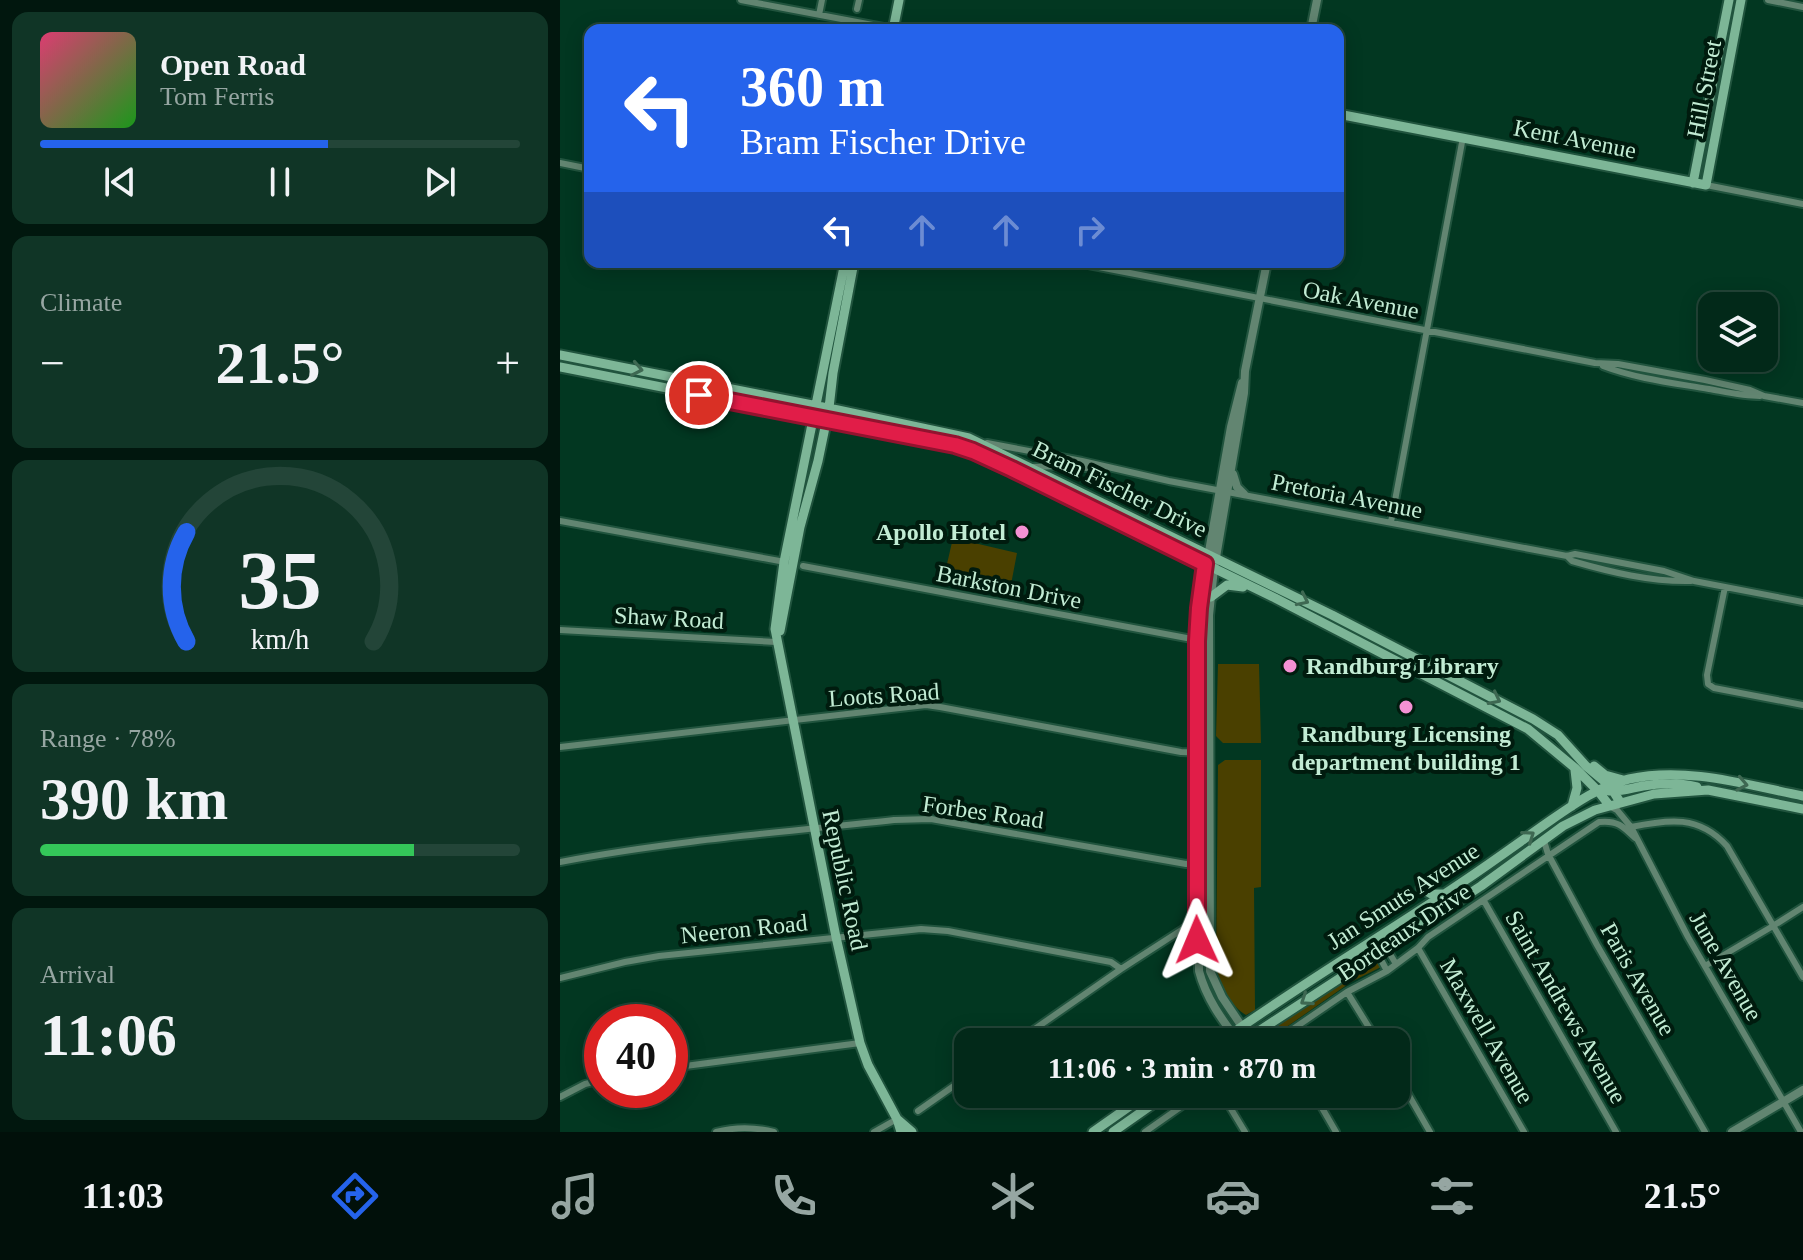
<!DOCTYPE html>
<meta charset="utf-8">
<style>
:root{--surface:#022919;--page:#103526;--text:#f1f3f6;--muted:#96a6a2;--line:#234538;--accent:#2563eb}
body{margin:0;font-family:Georgia,serif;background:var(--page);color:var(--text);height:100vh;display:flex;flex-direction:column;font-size:30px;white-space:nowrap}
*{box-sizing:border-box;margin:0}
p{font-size:26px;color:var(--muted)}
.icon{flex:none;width:44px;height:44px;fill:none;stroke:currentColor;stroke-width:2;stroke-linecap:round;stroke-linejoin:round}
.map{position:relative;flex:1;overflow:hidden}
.sheet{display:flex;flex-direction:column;gap:12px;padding:12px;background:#01170e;width:560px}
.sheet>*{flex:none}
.guide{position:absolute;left:24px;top:24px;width:760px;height:244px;border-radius:16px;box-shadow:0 4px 20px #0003,0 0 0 2px var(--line);background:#2563eb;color:#fff;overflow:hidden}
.tools{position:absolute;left:1138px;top:292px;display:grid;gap:16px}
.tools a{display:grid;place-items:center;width:80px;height:80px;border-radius:16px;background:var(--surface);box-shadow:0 4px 20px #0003,0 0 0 2px var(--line);font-size:40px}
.speed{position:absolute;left:24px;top:1004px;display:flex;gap:16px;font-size:40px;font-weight:700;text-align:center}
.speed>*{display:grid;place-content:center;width:104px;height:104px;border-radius:50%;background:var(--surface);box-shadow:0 4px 20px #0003,0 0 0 2px var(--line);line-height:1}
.speed .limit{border:12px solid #d22;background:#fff;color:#111}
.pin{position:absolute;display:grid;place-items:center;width:68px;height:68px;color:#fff;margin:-34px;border:4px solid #fff;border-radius:50%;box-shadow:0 2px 8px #0007}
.me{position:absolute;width:88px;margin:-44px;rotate:359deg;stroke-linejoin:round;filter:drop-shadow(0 0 6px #0008)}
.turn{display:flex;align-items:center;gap:28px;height:168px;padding:0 24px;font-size:36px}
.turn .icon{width:104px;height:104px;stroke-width:2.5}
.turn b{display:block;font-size:56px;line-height:68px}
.lanes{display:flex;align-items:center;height:76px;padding:0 24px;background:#0003;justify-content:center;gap:40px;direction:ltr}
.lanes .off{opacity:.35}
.big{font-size:60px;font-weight:700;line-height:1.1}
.sheet .card{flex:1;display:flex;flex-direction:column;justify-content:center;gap:12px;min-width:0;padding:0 28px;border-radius:16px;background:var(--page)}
.sheet .dial{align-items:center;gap:0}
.dial svg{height:208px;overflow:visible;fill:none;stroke:var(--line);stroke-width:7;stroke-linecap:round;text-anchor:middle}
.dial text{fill:var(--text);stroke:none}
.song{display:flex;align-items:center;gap:24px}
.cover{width:96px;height:96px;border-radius:12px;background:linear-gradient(135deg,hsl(340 70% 55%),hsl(120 70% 35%))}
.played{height:8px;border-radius:4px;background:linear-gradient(90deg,var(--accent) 60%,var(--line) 60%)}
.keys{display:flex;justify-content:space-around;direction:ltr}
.heat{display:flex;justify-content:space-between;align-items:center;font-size:44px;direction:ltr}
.charge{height:12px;border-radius:6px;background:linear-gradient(90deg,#34c759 78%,var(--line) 0)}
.trip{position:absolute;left:394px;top:1028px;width:456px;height:80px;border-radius:16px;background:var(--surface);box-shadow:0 4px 20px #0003,0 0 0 2px var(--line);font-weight:700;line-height:80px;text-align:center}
.dock{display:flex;height:128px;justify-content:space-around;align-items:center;background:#01100a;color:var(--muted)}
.dock .icon{width:56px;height:56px}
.dock .selected{color:var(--accent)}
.dock b{font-size:36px;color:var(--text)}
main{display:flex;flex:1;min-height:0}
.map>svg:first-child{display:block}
</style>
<main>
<section class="sheet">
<div class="card">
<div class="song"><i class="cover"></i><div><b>Open Road</b><p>Tom Ferris</p></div></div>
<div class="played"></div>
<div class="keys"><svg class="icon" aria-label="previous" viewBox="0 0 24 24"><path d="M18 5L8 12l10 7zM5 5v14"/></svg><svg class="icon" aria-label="pause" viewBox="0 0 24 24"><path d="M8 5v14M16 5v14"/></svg><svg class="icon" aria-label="next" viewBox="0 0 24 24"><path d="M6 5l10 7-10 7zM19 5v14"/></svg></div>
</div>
<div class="card"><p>Climate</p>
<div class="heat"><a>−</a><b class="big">21.5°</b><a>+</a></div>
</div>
<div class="card dial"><svg viewBox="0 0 100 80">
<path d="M14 69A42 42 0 1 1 86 69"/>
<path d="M14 69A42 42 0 0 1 14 27" stroke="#2563eb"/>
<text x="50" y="56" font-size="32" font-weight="700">35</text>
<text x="50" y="72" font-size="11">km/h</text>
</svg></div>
<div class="card"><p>Range · 78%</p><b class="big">390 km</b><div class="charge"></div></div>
<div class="card"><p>Arrival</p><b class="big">11:06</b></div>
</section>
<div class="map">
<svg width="1243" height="1132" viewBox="0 0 1243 1132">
<rect width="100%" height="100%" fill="#023721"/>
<path fill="#4a4000" d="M 393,538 L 457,553 L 449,595 L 383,581 Z
M 658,664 L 699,664 L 701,743 L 663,743 L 656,736 Z
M 665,760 L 701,760 L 701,887 L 694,888 L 695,1010 L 686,1015 C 671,1007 660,984 656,967 L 658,765 Z
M 818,962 L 821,967 L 791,982 L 705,1042 L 690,1042 L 786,977 Z"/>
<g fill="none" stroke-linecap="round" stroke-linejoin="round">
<g stroke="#21543e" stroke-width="10">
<path id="minor" d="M 181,0 L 334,29
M 1208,0 L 1243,7
M 297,9 L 299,0
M 259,15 L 262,0
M 0,163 L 30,169
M 1146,185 L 1243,204
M 513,262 L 1035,363 L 1058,364 L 1145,380 L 1190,390 L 1204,396 L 1243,403
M 1043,366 C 1077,379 1114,383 1149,389 C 1166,392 1183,396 1200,396
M 427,443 L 522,461 L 609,481 L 1007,556 L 1015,554 L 1104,571 L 1134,581 L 1243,602
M 472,467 L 500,466 L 540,469
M 0,521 L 225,562
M 831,522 L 903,137
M 1007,556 L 1012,561 C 1050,572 1091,582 1131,581
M 243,566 L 648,642
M 1165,587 L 1147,675 L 1148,684 L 1154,688 L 1243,705
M 0,630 L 216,642
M 0,747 L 366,705 L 380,707 L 621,752 L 648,753
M 1049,806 L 1057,810 L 1071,827 L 1128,937 L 1241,1132
M 1071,827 C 1109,819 1139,815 1167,846 L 1243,977
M 984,841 L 988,854 L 1037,945 L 1145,1132
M 0,862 C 110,841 223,832 334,820 L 371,819 L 626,864 L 649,860
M 924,901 L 1056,1132
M 819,936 L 836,964
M 811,941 L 827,971
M 858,948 L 964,1132
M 1145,966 L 1213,926 L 1243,907
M 0,978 L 65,962 L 99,956 L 361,929 L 388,931 L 551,962 L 561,969
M 787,992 L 818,1042
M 456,1042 L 561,969 L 637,920 L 648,919
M 714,1042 L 787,992 L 827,971 L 858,948 L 868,937 L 1039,822 C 1057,820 1063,826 1075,838
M 110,1068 L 300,1043
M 836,1073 L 870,1132
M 662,1094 L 685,1132
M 754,1094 L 776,1132
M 0,1097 L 25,1084 L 42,1080
M 358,1111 L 408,1076
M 156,1132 C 175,1127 194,1127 214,1132
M 314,1132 L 337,1119
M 585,1132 L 639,1094"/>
</g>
<g stroke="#21543e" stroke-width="12">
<path id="tertiary" d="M 751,30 L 757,0
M 673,474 L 677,487 L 684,494
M 689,1037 L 662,997 L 650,971 L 649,615 L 654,569 L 684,393 L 685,371 L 707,262
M 679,1042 C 662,1020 646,998 639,971 L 637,788 L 639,608 L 671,427 L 682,383
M 1172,1132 L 1243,1090"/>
</g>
<g stroke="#21543e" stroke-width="13">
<path id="secondary" d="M 333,30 L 339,0
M 778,114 L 1146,185 L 1181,0
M 1133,183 L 1169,0
M 285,262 L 224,562 L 215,629 L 276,937 L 300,1043 L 308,1065 L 337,1119 L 341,1132
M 0,355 L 278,410 L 409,438 L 772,615 L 973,719 L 998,735 L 1026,766 L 1050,786 L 1060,802
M 0,367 L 395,445 L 413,451 L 715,598 L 968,729 L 1015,768 L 1038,791 L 1049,805
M 651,597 L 667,585 L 683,587
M 220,631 L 240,527 L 258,461 L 269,408 L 273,373 L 294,262
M 1034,766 L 1045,775 L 1063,780
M 1049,791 C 1061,792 1072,788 1083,786 C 1101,783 1120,783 1137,787
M 1012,806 L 1017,788 L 1015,770
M 861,888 L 871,894 L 884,894
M 660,1042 C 739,985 823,936 904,881 C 931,863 957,844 984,825 C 1010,807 1038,786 1069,779 C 1126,766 1187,785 1243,796
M 682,1042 L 921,886 L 1003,826 L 1035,810 L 1094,794 L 1148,790 L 1243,809
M 337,1119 L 352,1132
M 533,1132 L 587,1094
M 553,1132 L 607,1094"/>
</g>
<use href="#minor" stroke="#628571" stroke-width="6"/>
<use href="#tertiary" stroke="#628571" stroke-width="8"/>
<use href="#secondary" stroke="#7db697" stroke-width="9"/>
</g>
<defs><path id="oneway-chevron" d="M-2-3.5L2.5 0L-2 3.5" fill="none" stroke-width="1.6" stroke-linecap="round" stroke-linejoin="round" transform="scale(2)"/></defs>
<g stroke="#3e6852">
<use href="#oneway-chevron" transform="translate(77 369) rotate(11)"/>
<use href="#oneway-chevron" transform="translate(743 600) rotate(26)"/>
<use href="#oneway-chevron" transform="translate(935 699) rotate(27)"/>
<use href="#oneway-chevron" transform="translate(1182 784) rotate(11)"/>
<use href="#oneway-chevron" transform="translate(969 836) rotate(-35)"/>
<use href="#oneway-chevron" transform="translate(746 1000) rotate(146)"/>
</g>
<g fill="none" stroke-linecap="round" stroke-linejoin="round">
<g stroke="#92132f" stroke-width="20">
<path id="route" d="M 139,395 L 395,445 L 413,451 L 452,469 L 645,564 L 639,608 L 637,641 L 637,940"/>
</g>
<use href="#route" stroke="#e11d48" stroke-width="14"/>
</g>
<g fill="#f491d4" stroke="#001b0e" stroke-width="3">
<circle cx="462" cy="532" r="8"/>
<circle cx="730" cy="666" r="8"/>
<circle cx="846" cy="707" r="8"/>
</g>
<g text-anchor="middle" stroke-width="8" stroke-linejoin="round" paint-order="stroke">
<g font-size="24" fill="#c2ecd4" stroke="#001b0e">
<text transform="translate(1144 89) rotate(-79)" y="8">Hill Street</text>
<text transform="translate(1015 139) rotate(11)" y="8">Kent Avenue</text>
<text transform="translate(801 300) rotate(11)" y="8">Oak Avenue</text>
<text transform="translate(560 489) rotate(26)" y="8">Bram Fischer Drive</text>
<text transform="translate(787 496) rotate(11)" y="8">Pretoria Avenue</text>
<text transform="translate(449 587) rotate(11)" y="8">Barkston Drive</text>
<text transform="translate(109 618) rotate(3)" y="8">Shaw Road</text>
<text transform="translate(324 695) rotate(-4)" y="8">Loots Road</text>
<text transform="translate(423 812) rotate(8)" y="8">Forbes Road</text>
<text transform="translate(285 880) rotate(78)" y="8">Republic Road</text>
<text transform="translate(843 896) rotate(-33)" y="8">Jan Smuts Avenue</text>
<text transform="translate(184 929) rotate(-6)" y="8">Neeron Road</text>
<text transform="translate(844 932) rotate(-34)" y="8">Bordeaux Drive</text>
<text transform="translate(1166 966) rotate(60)" y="8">June Avenue</text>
<text transform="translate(1078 979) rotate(60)" y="8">Paris Avenue</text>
<text transform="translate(1006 1007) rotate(60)" y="8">Saint Andrews Avenue</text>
<text transform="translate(927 1031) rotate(60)" y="8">Maxwell Avenue</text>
</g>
<g font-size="24" font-weight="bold" fill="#c2ecd4" stroke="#001b0e" text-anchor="end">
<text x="446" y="540">Apollo Hotel</text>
<text x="746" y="674" text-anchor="start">Randburg Library</text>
<text x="846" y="742" text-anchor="middle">Randburg Licensing<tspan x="846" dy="28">department building 1</tspan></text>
</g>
</g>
</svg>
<div class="tools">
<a><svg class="icon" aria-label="layers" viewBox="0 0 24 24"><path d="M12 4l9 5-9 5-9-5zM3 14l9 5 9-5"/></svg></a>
</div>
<div class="speed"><div class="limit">40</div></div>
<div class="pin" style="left:139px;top:395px;background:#d93025"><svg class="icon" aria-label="arrive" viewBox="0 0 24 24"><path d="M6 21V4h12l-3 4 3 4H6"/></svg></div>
<svg class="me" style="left:637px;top:940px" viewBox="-20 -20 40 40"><path d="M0-17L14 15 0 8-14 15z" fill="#e11d48" stroke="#fff" stroke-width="4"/></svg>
<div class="trip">11:06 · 3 min · 870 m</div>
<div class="guide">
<div class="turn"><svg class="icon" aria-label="left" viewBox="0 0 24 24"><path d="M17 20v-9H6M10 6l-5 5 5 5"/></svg><div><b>360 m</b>Bram Fischer Drive</div></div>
<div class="lanes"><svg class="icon" aria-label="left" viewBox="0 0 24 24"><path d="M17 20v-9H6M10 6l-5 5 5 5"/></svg><svg class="icon off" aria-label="ahead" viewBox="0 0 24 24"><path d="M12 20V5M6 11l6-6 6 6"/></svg><svg class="icon off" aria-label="ahead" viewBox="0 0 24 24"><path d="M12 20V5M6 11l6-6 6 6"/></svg><svg class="icon off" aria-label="right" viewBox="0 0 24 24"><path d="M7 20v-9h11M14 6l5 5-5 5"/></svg></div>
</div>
</div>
</main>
<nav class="dock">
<b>11:03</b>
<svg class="icon selected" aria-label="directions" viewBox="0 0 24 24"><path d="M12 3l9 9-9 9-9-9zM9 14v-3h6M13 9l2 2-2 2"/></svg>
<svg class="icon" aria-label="music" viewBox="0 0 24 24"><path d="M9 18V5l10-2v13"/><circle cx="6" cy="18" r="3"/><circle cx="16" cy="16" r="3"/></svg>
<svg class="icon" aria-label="phone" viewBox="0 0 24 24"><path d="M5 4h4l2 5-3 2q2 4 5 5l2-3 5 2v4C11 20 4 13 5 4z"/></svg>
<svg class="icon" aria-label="climate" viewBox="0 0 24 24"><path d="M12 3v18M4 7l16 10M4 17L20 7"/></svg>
<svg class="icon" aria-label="car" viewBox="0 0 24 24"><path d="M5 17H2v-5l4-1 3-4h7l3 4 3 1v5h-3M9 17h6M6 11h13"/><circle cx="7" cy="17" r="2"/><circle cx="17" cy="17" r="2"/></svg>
<svg class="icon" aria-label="filters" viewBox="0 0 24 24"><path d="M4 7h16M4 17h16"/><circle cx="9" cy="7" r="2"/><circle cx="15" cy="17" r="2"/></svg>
<b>21.5°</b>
</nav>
